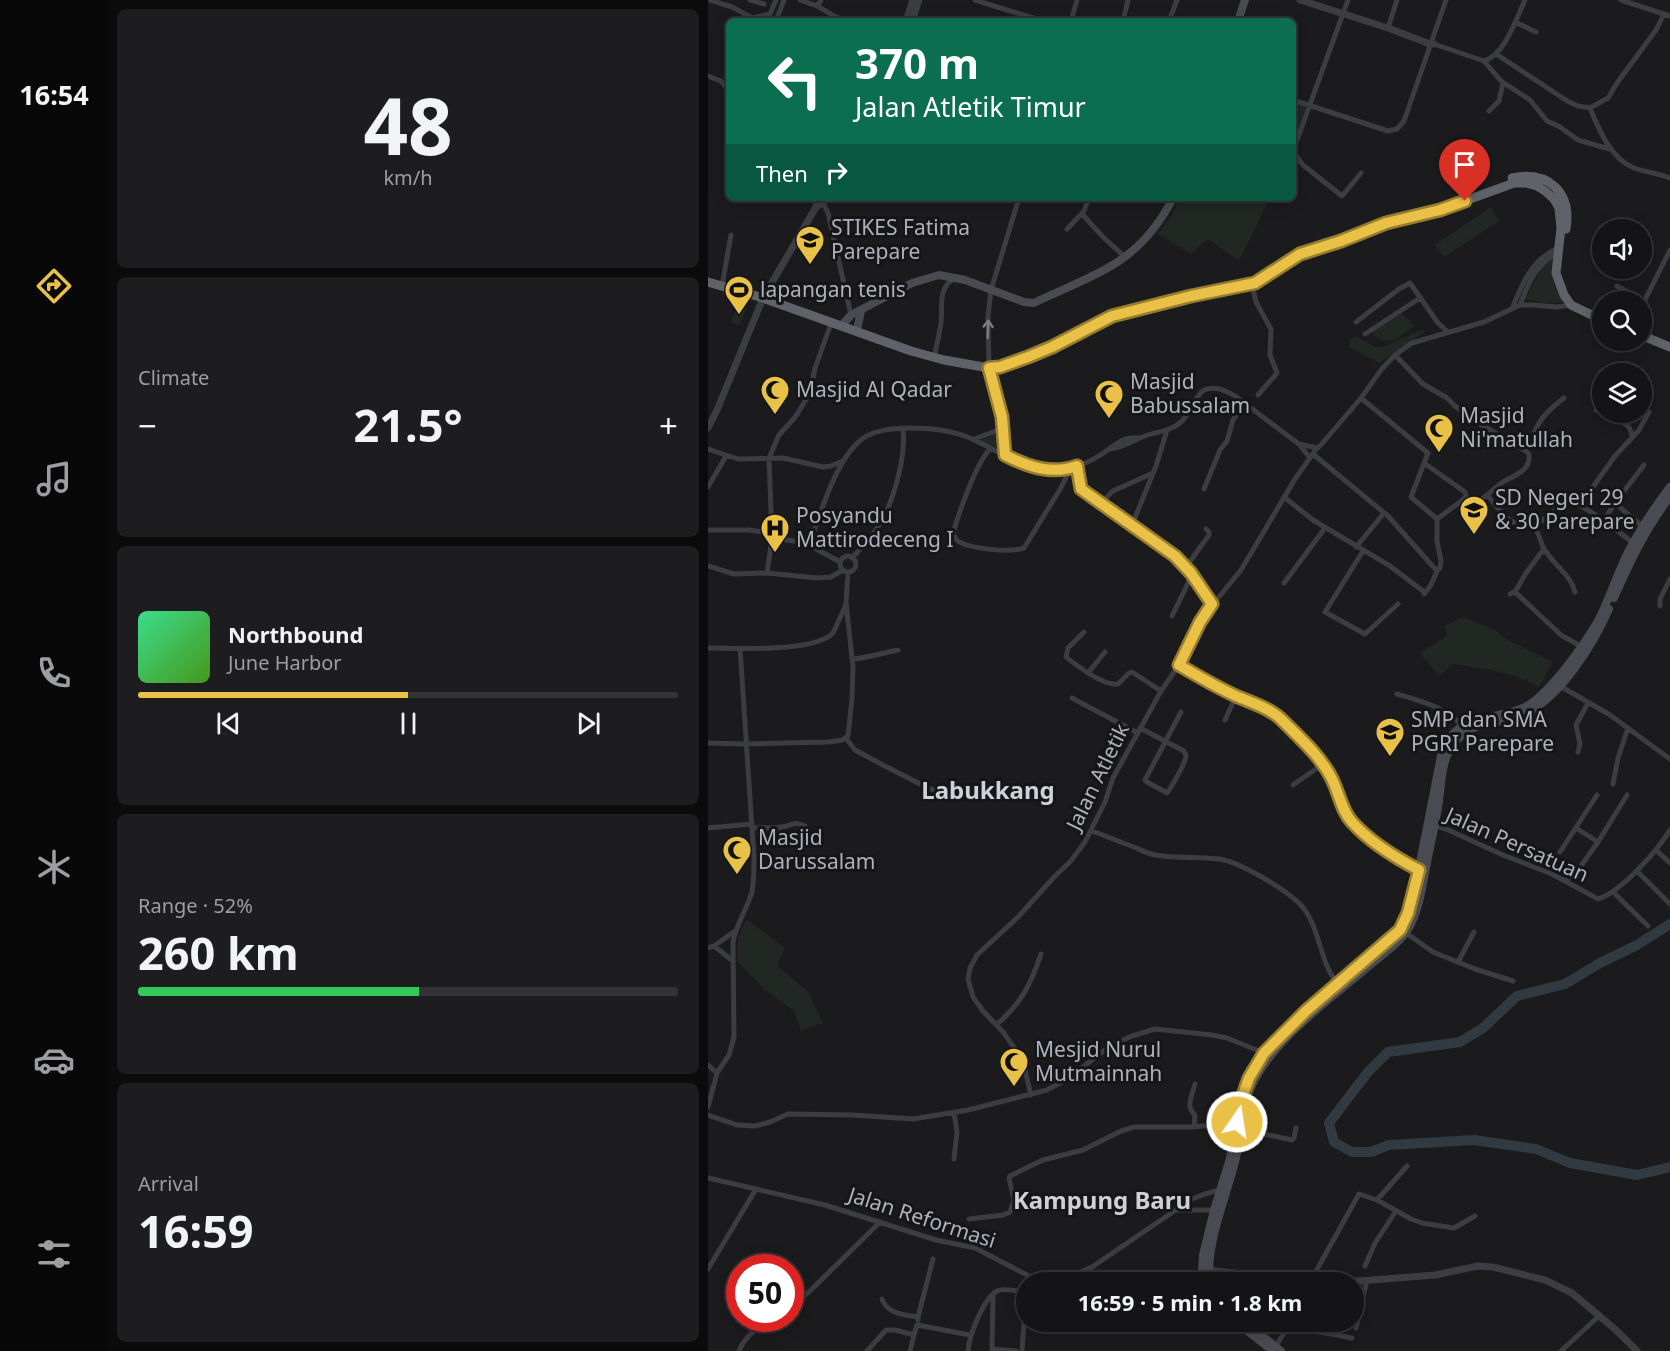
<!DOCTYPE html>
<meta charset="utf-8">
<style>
:root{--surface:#141416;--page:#1d1d1f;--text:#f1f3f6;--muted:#9d9ea1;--line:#333335;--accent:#e9c147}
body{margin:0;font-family:"Noto Sans",sans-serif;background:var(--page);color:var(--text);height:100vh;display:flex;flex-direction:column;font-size:22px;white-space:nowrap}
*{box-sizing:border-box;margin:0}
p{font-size:20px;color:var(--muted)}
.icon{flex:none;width:33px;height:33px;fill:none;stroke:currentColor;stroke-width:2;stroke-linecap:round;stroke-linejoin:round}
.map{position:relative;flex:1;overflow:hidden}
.details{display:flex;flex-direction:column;gap:9px;padding:9px;background:#0b0b0c;width:600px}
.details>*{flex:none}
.banner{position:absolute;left:18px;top:18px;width:570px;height:183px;border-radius:9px;box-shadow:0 3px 15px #0003,0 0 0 2px var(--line);background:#0b6e4f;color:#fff;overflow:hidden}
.tools{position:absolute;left:884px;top:219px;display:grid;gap:12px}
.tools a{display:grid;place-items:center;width:60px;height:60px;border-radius:50%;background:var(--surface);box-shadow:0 3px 15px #0003,0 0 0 2px var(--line);font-size:30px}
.speed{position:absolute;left:18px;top:1254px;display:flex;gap:12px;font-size:30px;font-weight:700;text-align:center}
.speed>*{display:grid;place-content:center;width:78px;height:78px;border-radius:50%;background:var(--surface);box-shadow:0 3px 15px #0003,0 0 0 2px var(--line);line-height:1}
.speed .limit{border:9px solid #d22;background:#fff;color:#111}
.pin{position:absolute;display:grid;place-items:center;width:51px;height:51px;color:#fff;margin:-62px -26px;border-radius:50% 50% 50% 0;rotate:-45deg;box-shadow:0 0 6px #0007}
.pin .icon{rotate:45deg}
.me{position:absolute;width:66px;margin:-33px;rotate:13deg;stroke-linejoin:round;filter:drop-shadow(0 0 4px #0008)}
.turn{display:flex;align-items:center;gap:21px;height:126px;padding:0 30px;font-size:27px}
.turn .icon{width:78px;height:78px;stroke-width:2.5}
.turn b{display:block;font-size:42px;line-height:51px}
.then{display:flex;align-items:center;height:57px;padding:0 30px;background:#0003;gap:12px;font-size:22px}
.big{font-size:45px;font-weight:700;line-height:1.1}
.details .card{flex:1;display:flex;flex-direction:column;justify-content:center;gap:9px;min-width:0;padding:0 21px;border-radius:9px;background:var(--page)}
.details .dial{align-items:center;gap:0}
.dial b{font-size:78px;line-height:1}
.song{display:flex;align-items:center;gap:18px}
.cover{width:72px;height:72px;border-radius:9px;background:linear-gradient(135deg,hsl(150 70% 55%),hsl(100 70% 35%))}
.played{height:6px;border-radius:3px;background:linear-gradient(90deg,var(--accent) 50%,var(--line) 50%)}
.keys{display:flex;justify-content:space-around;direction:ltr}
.heat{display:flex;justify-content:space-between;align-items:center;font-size:33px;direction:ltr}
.charge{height:9px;border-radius:4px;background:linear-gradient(90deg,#34c759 52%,var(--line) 0)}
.trip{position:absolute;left:308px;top:1272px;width:348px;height:60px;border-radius:30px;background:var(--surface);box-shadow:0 3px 15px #0003,0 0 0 2px var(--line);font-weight:700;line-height:60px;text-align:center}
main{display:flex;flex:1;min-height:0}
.tab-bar{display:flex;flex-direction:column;width:108px;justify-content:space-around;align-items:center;background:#080809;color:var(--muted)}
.tab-bar .icon{width:42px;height:42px}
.tab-bar .current{color:var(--accent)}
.tab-bar b{font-size:27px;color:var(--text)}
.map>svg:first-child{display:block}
</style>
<main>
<nav class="tab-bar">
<b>16:54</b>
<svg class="icon current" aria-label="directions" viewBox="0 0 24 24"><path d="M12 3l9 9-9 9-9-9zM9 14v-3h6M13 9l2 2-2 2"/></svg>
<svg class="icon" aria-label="music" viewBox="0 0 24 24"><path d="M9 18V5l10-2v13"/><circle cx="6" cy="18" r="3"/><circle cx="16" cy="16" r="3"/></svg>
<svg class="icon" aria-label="phone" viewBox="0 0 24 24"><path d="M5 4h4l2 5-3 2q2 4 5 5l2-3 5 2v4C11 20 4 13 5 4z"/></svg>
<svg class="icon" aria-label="climate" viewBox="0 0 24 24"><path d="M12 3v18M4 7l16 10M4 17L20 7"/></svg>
<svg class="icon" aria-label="car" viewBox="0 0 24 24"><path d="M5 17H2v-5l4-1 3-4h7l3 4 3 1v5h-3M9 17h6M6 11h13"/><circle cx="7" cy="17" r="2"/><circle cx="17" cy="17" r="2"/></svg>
<svg class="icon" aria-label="filters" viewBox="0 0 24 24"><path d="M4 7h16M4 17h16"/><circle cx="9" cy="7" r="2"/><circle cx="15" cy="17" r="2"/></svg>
</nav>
<section class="details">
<div class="card dial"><b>48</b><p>km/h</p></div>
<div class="card"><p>Climate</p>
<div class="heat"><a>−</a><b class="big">21.5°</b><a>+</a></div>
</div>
<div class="card">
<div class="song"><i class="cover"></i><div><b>Northbound</b><p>June Harbor</p></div></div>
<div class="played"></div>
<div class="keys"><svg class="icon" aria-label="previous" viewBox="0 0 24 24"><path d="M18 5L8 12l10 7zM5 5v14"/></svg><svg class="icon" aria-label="pause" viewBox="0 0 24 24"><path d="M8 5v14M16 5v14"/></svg><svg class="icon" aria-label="next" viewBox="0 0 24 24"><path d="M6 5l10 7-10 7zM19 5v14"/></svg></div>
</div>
<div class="card"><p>Range · 52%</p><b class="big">260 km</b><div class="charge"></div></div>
<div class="card"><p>Arrival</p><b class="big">16:59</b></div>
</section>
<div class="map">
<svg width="962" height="1351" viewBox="0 0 962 1351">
<rect width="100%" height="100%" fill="#1b1b1d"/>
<path fill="#212823" d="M 585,102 L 598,106 L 585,145 Z
M 472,198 L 536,198 L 559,204 L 531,261 L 500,239 L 483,254 L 450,234 L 464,214 Z
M 783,207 L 791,221 L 736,257 L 727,245 Z
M 845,258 C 845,278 847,286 857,303 L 838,303 L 817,299 L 835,266 Z
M 30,304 L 39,308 L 31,326 L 23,322 Z
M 693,313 L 707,326 L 686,340 L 675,341 L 665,335 L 665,331 Z
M 713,330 L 718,331 L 671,363 L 641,347 L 643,338 L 648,336 L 667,347 L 675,347 Z
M 294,432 L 294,445 L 290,450 L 271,440 Z
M 754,617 L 787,630 L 798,639 L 845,662 L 831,687 C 804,672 775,668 745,664 L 731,676 L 712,653 L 739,636 L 737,626 Z
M 38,919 L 77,948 L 69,965 L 101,993 L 115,1023 L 93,1031 L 86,1011 L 56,989 L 29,961 L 30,939 Z"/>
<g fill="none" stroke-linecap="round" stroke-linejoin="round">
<path stroke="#313941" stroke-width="10" d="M 962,924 L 929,945 L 892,963 L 857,984 L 809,996 L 775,1028 L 752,1042 L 680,1052 L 660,1072 L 621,1123 L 626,1142 L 644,1152 L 663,1152 L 681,1145 L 766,1140 L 828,1149 L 862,1163 L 929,1175 L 962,1167"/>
<path stroke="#3c3d42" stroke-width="5" d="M 2,0 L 24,7 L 50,21
M 42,0 L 56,4
M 92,0 L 109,6 L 113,0
M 267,0 L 335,21
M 913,0 L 962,16
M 109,6 C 121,12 127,19 140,21
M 45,18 L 62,14 L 68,0
M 68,21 L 76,0
M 363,21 L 369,0
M 415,21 L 420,0
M 461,21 L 469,0
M 807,22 L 828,32
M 680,28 L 689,0
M 726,44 L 776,61 C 797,55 808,19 817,0
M 788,54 L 861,102 L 870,106 L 882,108 L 900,98 L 909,83 L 948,30 L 956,14
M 776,61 L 793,81 L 822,100 L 839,121 L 852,127 L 870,140 L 901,149
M 0,76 L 13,81 L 21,91
M 585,100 L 680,131 L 689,129 L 696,121 L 738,0
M 882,108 C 891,130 903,159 926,168 C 937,172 950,173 962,178
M 781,111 L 791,101 L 795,83
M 585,151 L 640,0
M 585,155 L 589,157 L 595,165 L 634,196 L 653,173
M 559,198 L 566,200 L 568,198
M 36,201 L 40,198
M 114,201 L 120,213 L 143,315
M 374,214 L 395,237 L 417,257
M 359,229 L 376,211 L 381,198
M 544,284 L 548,302 L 563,329 L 562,355 L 569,373 L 550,395
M 14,286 L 23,235
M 909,286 L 936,301
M 812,305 C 820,284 828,263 850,253
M 933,308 L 962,250
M 804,309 C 814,284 824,259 850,248
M 648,322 L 691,289 L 702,283 L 730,323 L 740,332
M 657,334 L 712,298
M 687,355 L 715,384 L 739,398 L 747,406 L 767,421 L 818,451 C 830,424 831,417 856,398
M 226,357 C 229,346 231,334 233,323 C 235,306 229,288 247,278
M 653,398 L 720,453 L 703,497 L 729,519
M 888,410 L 916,423 L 921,427 L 925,437
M 266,439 L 296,428
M 591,444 L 609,448
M 0,449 L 30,459 L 75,458 L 115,467 L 123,466 L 135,461
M 282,449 C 268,463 251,513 245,533 C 247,537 246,538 250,541 C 262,549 303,553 316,548 L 354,486 L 362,469
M 402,449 C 413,448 422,443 432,438 C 446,431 463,433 475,420 C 481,413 489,394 496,390 C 507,385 519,391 527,396 L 591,444 L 602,458
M 605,454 L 680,516 L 729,571 L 732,568 L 733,561 L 729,541 L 729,519 L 756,499 L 758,496 L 757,492 L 716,463
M 297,455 L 294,417 L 281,368 L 280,316 L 283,290 L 311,198
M 369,466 L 373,489 L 467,556 L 483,573 L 504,604
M 0,487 L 18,456
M 496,489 L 512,450 L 519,441 L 525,420 L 536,404
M 779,495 C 784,491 789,486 795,482 C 807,475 823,471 821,454 L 818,451
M 576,497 L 605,520 L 682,566 L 715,591 L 716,594 L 723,585 L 729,571
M 756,499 L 759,498 L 769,503 L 779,495 C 785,502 791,510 798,517 C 822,538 839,518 857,501 L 857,497 C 863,504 871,504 878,509 C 895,519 910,531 925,543
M 393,503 L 405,491 L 445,473
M 907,503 L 936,465
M 872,505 L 907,456 L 931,430 L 941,412
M 896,520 L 907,503 L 935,527
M 424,525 L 448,466 L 459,430
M 829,525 L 827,529 C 832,535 832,541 835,547 C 844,564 862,573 867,592
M 0,530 L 40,530 L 64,533
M 64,538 L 93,542 L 101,545
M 648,547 L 676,513
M 655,551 L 617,612 L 657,634 L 690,604
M132 564a8 8 0 1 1 16 0a8 8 0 1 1-16 0Z
M 144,558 C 155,546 167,534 174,520 C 187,496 198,456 195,428
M 132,562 L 101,545 C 113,513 127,460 154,439 C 166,430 187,428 202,428 C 224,428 245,430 264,439 C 289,450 313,468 340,470 C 361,472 383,462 400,450 C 411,442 417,436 432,438
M 0,566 L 26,574 L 59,573 L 109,578 L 123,577 L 135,570
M 478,567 L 501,535 L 501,532 L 498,529
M 59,573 L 64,538 L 61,458 L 71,435 L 88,416 L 102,393 L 107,368 L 124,321
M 576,583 L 617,528
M 805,592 L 807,592 L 818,573 L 835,550 L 835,547
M 802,594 L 807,592 L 853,635 L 876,648
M 952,606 L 952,599 L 962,579
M 464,616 L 484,575
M 376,632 L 360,648 L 358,657 C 371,667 395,686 410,684 L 421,673 L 424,672 L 453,691
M 0,648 C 28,648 105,653 125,633 L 138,605
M 144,659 C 160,658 174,653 190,650
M 471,665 C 490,676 508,688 528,696 C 543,703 559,708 573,719 C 588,731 614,761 623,778 C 631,792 633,810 645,823 C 662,842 688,858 712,870
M 380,673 L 397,652
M 852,686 L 902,715 L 962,759
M 689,694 C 712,701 738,707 754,726
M 364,698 L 430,733
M 517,720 L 528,696
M 432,728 L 476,751 C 476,753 478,754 478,756 C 478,762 463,788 459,793 L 439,782 L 437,780 L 473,712
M 138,738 L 147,750 L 173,764 L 222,789 L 241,794
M 0,743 L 38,744 L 121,742 L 134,740 L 140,736 L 144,698 L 145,667 L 138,603 L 140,572
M 870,752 L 872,744 L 868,725 L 880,703
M 905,784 L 910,758 L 920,728
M 585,785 L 615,764
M 725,825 L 738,829 L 795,855 L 844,874 L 890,899 C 913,892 949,851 962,830
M 0,828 L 44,824
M 45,828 C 54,827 65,829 74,827 C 86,825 84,821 97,826 L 101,834
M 868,828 L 890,842
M 384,831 C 398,836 412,842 426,847 C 433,850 440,854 448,855 C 469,859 490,856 511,859 C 532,862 575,888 591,903 C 614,926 611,967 631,984
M 948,850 L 962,863
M 852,852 L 889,795
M 929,871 L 962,904
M 855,880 L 865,877 L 890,842 L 919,795
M 905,892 L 940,926
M 698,933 L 725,952 L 767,969 L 805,981
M 6,946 L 25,961
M 0,948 L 6,946 L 27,931
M 750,962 L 766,932
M 288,1025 C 313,1004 323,984 333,954
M 0,1065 L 9,1073
M 323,1095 L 316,1066 L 310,1053 L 295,1032 L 275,1011 L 265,997 L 260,979 L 262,968 L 269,955 L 310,917 L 347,876 L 362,862 L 377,842 L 397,802 L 405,778 L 453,691 L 471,665 L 497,614 L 533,570 L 587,479 L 609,448 L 612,446 L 653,398 L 673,370 L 687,355 L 704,343 L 776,322 L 812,305 L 825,305 L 849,307 L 863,305
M 0,1107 L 9,1073 L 21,1055 L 26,1037 L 25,942 C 28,924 39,909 44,892 C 46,881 46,869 46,858 L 32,648
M 246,1112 L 249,1132 L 246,1159
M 0,1115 L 29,1125 L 47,1126 L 62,1122 L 80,1114 L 145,1115 L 205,1119 L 260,1110 L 339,1090 L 361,1078 L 402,1046 L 424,1036 L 447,1029 L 504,1035 L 519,1038 L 556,1053
M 486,1127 L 487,1115 C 477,1106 484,1096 487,1084
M 533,1129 L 584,1140 L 586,1138 L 588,1128
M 0,1178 L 117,1205 L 228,1240 L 267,1248 L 321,1276 L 344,1280 L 357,1279 L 384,1267 L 484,1199 L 497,1194 L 515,1189
M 669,1200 L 699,1166
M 469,1210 L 506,1210
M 261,1219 L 295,1215 L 302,1212 L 306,1200 L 301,1178 L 302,1176 L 335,1160 L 375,1150 L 413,1131 L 426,1127 L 482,1127 L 533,1123
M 657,1266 L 667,1243 L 688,1211
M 0,1269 L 48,1189
M 602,1282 L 651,1194 L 669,1200 L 703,1219 L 714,1223 L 746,1228 L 767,1216
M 174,1299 C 179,1314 197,1315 210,1317 L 210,1320
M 82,1307 L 102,1291 L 172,1222
M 210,1317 L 225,1259
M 581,1326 L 644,1338
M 648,1328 L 659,1280
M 284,1349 L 308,1351
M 566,1349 L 583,1322
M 31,1351 C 38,1334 51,1327 66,1318
M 159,1351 L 178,1330 L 187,1330 L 206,1335 L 209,1325 L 262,1335
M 202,1351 L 206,1335
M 260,1351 C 261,1336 275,1299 289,1291 C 296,1287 310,1292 318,1292
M 284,1351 L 285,1297
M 314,1351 L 318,1295
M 853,1351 L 892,1315"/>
<path stroke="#3c3d42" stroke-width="7" d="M 592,0 L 680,28 L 722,44 L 726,44
M 198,21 L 205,0
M 204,21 L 211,0
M 108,207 L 115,203 L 118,198
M 0,428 L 9,410 L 55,298 L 108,207 L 110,198
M 498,1270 L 563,1277 L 652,1281 L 727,1275 L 770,1266 L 785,1267 L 837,1280 L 864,1293 L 908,1330 L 929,1351"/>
<path stroke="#4a4b52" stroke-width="8" d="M 530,21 L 537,0
M 134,325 L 143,315 L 204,283 L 231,275 L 257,280 L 316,302 L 326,303 L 332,300 C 392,272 432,262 465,198
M 149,330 L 153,311
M 906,598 C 922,562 938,528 962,497
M 541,1093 C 558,1044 623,999 661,966 C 674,955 692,943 701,928 C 711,910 714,888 718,868 C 722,845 728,823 731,801 C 734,781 733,757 748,741 C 766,720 791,725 814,715 C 851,700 886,644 901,609
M 496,1282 L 494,1271 L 495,1255 L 506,1210 L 521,1162 L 536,1091 L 541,1078 L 556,1053 L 580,1028 L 692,930 L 700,913 L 705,898 L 735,746 C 759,710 782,722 815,708 C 825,704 835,694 843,685 C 858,669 880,639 891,619 C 902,597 909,574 920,552 C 932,529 946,508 962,487
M 502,1282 C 497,1248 516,1203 525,1169 C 531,1150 533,1130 537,1110
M 528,1322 L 565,1351
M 537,1322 L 573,1351"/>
<path stroke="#60626a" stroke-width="9" d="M 804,178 C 840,170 864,192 858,229
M 0,282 L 55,298 L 203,351 L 236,360 L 281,368 L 292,367 L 320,357 L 344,347 L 404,316 L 483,296 L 544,284 L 553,281 L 585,258 L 592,254 L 633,241 L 678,223 L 732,210 L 806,183 L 818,183 L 829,186 L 837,191 L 846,199 L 851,208 L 853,228 L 848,273 L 856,295 L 863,305 L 894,320
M 933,335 L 962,347"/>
</g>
<defs><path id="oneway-shaft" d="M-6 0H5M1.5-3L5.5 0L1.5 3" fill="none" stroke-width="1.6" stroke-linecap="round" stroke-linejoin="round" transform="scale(1.5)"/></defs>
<use stroke="#7b7d85" href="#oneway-shaft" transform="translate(280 329) rotate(-88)"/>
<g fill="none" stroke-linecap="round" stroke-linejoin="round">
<g stroke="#977d2e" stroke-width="15">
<path id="route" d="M 529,1122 L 536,1092 L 541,1078 L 556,1053 L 598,1011 L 692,930 L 700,913 L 711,870 C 688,858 662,842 644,822 C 633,810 631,792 623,777 C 612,756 592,738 576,722 C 563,708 544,703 528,696 C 508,687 490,676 471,665 L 492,622 L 504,604 L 483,573 L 467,556 L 373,489 L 369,466 C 344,475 320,467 297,455 L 294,417 L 281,368 L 292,367 L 320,357 L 344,347 L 404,316 L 483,296 L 547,283 L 592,254 L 633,241 L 678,223 L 732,210 L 757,201"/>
</g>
<use href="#route" stroke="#e9c147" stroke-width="10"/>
</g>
<defs>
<g id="university-pin" transform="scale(1.5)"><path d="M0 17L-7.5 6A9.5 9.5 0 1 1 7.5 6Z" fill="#e9c147" stroke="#161618"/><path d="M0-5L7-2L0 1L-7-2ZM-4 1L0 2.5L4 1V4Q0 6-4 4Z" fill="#111"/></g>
<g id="stadium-pin" transform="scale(1.5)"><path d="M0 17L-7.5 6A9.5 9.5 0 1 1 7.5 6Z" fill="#e9c147" stroke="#161618"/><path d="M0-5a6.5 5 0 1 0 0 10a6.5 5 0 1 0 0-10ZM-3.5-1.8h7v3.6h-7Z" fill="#111"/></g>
<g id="mosque-pin" transform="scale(1.5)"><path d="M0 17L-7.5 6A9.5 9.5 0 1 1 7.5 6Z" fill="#e9c147" stroke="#161618"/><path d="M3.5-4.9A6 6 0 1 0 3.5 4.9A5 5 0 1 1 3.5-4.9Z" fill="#111"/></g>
<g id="school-pin" transform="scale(1.5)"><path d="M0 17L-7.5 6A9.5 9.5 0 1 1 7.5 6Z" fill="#e9c147" stroke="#161618"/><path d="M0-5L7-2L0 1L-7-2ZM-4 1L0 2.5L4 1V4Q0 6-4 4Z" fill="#111"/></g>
<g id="hospital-pin" transform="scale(1.5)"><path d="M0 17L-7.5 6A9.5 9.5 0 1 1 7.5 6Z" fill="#e9c147" stroke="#161618"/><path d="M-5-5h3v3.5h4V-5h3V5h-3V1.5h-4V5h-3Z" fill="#111"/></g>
</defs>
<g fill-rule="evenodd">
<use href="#university-pin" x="102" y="240"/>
<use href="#stadium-pin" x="31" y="290"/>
<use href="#mosque-pin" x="67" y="390"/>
<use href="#mosque-pin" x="401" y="394"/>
<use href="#mosque-pin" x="731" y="428"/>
<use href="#school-pin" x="766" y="510"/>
<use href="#hospital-pin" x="67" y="528"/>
<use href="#school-pin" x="682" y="732"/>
<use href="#mosque-pin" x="29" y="850"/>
<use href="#mosque-pin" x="306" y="1062"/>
</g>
<g text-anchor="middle" stroke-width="6" stroke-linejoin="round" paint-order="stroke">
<g font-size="21" fill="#aeb1bc" stroke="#161618" text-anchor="start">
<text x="123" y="235">STIKES Fatima<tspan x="123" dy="24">Parepare</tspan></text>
<text x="52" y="297">lapangan tenis</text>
<text x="422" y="389">Masjid<tspan x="422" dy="24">Babussalam</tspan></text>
<text x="88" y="397">Masjid Al Qadar</text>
<text x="752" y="423">Masjid<tspan x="752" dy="24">Ni'matullah</tspan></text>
<text x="787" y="505">SD Negeri 29<tspan x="787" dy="24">&amp; 30 Parepare</tspan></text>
<text x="88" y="523">Posyandu<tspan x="88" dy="24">Mattirodeceng I</tspan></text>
<text x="703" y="727">SMP dan SMA<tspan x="703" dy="24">PGRI Parepare</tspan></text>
<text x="50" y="845">Masjid<tspan x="50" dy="24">Darussalam</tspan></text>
<text x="327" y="1057">Mesjid Nurul<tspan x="327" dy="24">Mutmainnah</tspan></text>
</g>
<g font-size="21" fill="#aeb1bc" stroke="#161618">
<text transform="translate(390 777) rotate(-64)" y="7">Jalan Atletik</text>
<text transform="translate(809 845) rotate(24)" y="7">Jalan Persatuan</text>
<text transform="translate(214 1218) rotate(18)" y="7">Jalan Reformasi</text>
</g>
<g font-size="24" font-weight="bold" fill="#cfd1d8" stroke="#161618">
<text x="280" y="799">Labukkang</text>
<text x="394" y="1209">Kampung Baru</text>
</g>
</g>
</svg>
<div class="tools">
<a><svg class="icon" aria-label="sound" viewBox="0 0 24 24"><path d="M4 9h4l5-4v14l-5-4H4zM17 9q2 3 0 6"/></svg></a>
<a><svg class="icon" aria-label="search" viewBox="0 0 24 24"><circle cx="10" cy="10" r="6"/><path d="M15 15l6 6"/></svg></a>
<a><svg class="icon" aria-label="layers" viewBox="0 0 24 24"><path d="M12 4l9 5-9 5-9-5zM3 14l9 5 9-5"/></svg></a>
</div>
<div class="speed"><div class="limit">50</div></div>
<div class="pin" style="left:757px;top:201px;background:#d93025"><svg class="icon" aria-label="arrive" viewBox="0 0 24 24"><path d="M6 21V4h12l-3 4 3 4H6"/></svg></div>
<svg class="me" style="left:529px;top:1122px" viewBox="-20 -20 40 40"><circle r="17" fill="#e9c147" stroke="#fff" stroke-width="3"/><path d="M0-11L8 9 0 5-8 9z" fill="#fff"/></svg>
<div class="trip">16:59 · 5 min · 1.8 km</div>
<div class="banner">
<div class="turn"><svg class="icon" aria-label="left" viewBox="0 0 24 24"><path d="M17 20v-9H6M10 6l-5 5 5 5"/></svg><div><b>370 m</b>Jalan Atletik Timur</div></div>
<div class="then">Then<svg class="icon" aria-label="right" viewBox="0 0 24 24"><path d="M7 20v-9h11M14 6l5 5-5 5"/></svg></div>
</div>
</div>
</main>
